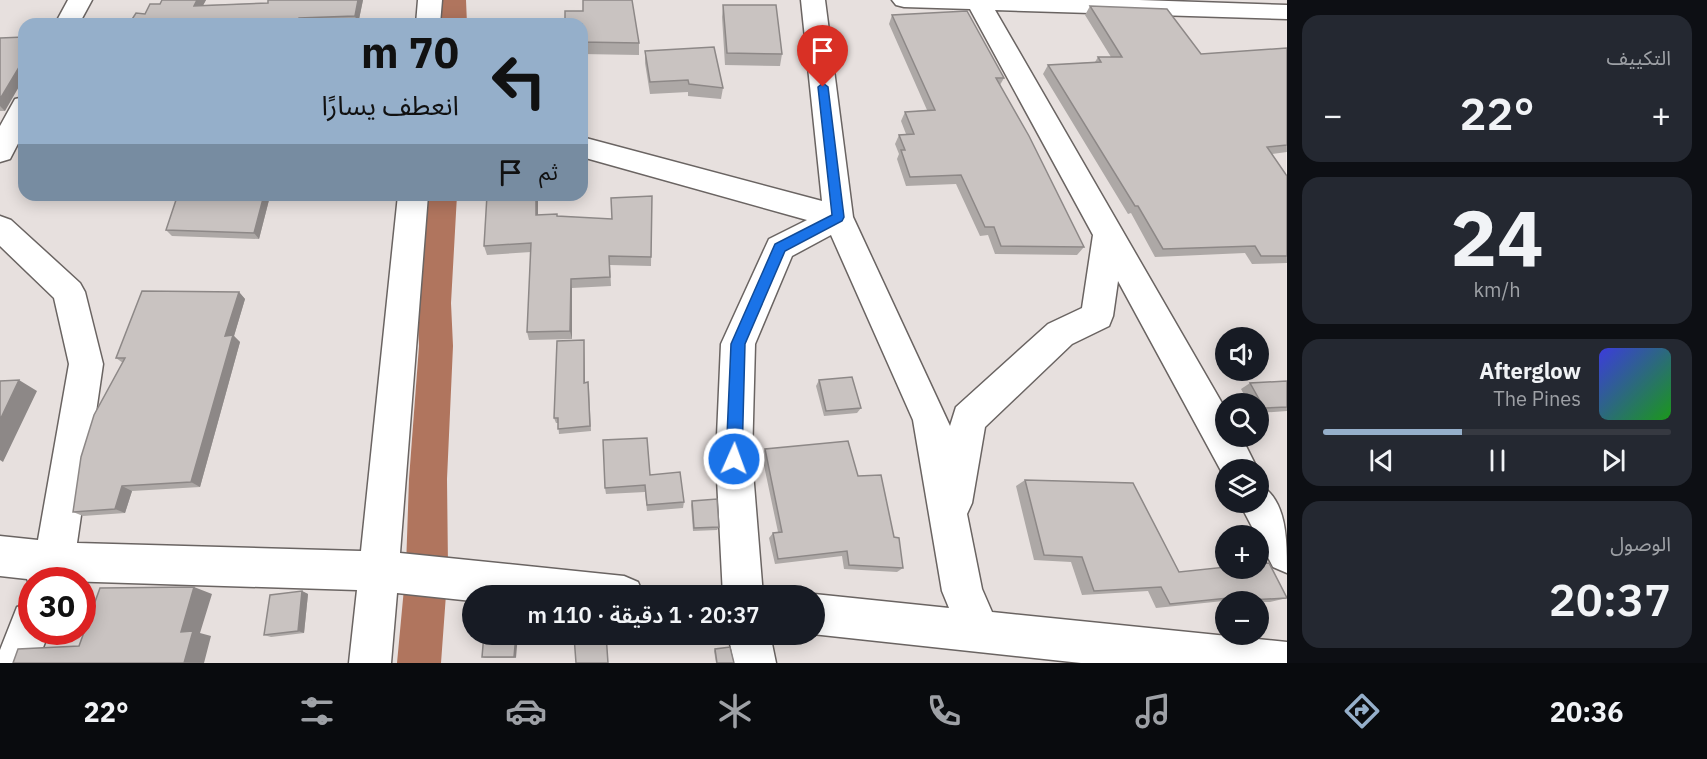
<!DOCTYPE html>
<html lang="ar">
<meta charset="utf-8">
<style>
:root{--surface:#171b24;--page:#242831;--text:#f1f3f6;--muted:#9ea1a6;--line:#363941;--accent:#95afca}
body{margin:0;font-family:"IBM Plex Sans","Noto Sans Arabic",sans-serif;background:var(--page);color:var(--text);direction:rtl;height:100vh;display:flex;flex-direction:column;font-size:22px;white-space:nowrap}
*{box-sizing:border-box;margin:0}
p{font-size:20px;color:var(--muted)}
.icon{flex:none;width:33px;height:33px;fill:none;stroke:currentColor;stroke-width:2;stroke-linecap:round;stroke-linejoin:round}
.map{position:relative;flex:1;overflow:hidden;direction:ltr}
.details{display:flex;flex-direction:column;gap:15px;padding:15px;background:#0d0f14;width:420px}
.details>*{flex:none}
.hud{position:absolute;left:18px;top:18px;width:570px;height:183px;border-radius:18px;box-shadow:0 3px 15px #0003;direction:rtl;background:#95afca;color:#111;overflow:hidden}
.fabs{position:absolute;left:1215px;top:327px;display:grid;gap:12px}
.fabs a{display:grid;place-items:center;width:54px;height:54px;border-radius:50%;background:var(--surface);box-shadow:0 3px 15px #0003;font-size:30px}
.speed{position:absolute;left:18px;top:567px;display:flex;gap:12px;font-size:30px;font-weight:700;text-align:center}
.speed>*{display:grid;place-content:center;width:78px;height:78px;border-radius:50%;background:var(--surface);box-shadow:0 3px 15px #0003;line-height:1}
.speed .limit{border:9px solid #d22;background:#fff;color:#111}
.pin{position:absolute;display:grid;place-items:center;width:51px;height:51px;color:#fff;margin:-62px -26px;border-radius:50% 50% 50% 0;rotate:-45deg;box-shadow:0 0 6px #0007}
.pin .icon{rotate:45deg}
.me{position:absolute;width:66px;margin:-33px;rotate:2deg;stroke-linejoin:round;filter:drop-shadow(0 0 4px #0008)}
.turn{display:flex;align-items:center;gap:21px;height:126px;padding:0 30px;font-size:27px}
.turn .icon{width:78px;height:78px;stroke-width:2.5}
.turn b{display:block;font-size:42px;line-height:51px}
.then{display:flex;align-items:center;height:57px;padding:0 30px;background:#0003;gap:12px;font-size:22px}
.big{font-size:45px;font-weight:600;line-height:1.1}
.details .tile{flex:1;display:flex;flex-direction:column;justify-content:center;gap:9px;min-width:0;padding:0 21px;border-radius:18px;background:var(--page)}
.details .dial{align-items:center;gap:0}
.dial b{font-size:78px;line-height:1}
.song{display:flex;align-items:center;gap:18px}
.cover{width:72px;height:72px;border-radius:9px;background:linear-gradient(135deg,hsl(240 70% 55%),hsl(120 70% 35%))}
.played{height:6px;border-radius:3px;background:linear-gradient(90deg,var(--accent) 40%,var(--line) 40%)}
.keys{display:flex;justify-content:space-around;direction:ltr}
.heat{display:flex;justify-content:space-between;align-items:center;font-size:33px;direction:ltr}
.trip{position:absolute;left:462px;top:585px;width:363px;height:60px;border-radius:30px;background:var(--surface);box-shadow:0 3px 15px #0003;font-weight:600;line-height:60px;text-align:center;direction:rtl}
.dock{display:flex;height:96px;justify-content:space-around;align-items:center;background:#090b0e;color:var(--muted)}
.dock .icon{width:42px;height:42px}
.dock .current{color:var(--accent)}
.dock b{font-size:27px;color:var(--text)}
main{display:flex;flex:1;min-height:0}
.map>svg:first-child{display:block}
</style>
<main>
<section class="details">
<div class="tile"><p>التكييف</p>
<div class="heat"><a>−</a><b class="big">22°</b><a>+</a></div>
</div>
<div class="tile dial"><b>24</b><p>km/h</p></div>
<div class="tile">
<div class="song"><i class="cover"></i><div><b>Afterglow</b><p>The Pines</p></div></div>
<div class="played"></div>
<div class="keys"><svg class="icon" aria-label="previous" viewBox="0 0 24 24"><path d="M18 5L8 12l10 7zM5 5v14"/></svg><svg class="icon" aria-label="pause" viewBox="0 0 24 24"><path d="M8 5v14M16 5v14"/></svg><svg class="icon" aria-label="next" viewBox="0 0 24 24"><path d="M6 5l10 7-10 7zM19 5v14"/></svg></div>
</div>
<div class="tile"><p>الوصول</p><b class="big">20:37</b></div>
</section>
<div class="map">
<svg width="1287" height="663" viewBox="0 0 1287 663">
<rect width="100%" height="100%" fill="#e7e0de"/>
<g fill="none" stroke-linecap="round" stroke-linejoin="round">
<path fill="#b0755e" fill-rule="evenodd" d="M 442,0 L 466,0 L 467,24 L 441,24 Z
M 427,195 L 457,195 L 451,303 L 453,346 L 447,479 L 448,567 L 441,663 L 397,663 L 406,567 L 409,479 L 419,346 L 417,303 Z"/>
<g stroke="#6a6462" stroke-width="3">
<path id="street" d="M 68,0 L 92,0 L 79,24 L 55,24 Z
M 418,0 L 442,0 L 440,24 L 416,24 Z
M 801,0 L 825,0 L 853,217 L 950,426 L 956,407 L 1048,324 L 1082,308 L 1093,235 L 970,9 L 904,7 L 896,5 L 892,0 L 1139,0 L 1287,5 L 1287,19 L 995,10 L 1226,410 L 1226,436 L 1241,436 L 1258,470 L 1226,470 L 1226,480 L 1118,281 L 1113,316 L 1109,326 L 1072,344 L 985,427 L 972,503 L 967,514 L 982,589 L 992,612 L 1287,642 L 1287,663 L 1081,663 L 812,634 L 814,634 L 814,596 L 812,596 L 814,594 L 949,608 L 942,591 L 913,420 L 831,235 L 792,256 L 755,344 L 752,459 L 763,596 L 723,596 L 716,459 L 721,344 L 769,239 L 807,220 L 582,157 L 582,137 L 822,201 Z
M 24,97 L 24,132 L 10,159 L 0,162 L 0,126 L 15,99 Z
M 398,195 L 428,195 L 400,553 L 624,576 L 638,582 L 644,596 L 472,596 L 472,601 L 397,593 L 391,663 L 349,663 L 357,590 L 32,580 L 32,591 L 27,579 L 0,576 L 0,536 L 38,540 L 69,364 L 54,298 L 0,246 L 0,216 L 11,220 L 80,283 L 85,292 L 103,364 L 77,543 L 361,551 Z
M 1258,484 C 1287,498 1287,540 1287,573 L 1273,567 L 1239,502 L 1258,502 Z
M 32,602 L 32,632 L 49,632 L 37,663 L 0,663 L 0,650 L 17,607 Z
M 728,634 L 770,634 L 776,663 L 734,663 Z"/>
</g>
<use href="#street" fill="#fff" fill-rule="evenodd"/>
</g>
<path fill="#ada8a6" d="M 162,0 L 206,0 L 203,5 L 363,0 L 358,24 L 129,24 L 160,4 Z
M 723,5 L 782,54 L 780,66 L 725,65 L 722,17 Z
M 1090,6 L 1201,54 L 1287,48 L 1287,152 L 1272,154 L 1287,176 L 1287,263 L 1252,264 L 1245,253 L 1155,257 L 1131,213 L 1128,214 L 1043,74 L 1048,65 L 1095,62 L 1098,57 L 1111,57 L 1085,15 Z
M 892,15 L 1004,78 L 1000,85 L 1084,247 L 1077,255 L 995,254 L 988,235 L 980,236 L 956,184 L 906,186 L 897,159 L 899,154 L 895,144 L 899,135 L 906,134 L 901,121 L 905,112 L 927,110 L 889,24 Z
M 582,24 L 639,43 L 639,55 L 582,54 Z
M 0,38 L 5,111 L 0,111 Z
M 645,51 L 723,88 L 721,99 L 688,96 L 688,92 L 650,94 L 645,63 Z
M 195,195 L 273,195 L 272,200 L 269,200 L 259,239 L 172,236 L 166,230 L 194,199 Z
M 538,195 L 538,215 L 612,219 L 652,196 L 651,266 L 610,265 L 611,286 L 572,288 L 572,339 L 529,340 L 527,332 L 531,252 L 487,255 L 484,246 Z
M 239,292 L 245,299 L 234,336 L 240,342 L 200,487 L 132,491 L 125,513 L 83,516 L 73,512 L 123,363 L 116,358 Z
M 584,340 L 585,383 L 588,382 L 589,388 L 591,431 L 559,434 L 558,423 L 556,423 L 554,418 Z
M 819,380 L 861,408 L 857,413 L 824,416 L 816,386 Z
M 1287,381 L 1287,411 L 1258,413 L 1258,404 L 1249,404 L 1241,389 L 1250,383 Z
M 765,449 L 858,476 L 894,537 L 903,568 L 897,572 L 844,569 L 842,556 L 775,564 L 769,538 L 773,533 L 778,532 L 762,456 Z
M 650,475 L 684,502 L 683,508 L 647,511 L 645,492 L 606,494 L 605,488 Z
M 1025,480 L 1179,572 L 1287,598 L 1270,602 L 1234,602 L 1233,600 L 1156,608 L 1148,591 L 1082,595 L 1071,562 L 1034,560 L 1016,486 Z
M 692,501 L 719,527 L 717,530 L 693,531 L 691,505 Z
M 302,591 L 308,594 L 304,633 L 271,637 L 264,635 Z
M 484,634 L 516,658 L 485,658 L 482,657 Z
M 715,649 L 734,663 L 716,663 L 714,651 Z"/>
<path fill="#8d8887" d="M 197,0 L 206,0 L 199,13 L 194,6 Z
M 358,0 L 363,0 L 358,24 L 355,16 Z
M 24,59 L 24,78 L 5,111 L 0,106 L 0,99 Z
M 264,195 L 265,195 L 269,200 L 259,239 L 254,233 Z
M 268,195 L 273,195 L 272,200 Z
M 536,195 L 538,195 L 538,224 L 536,215 Z
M 571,279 L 572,288 L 572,339 L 570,331 Z
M 239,292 L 245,299 L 234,336 L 240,342 L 200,487 L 191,482 L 225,336 Z
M 584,340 L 584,346 L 585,388 L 584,383 Z
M 19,380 L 37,391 L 3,462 L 0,460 L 0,420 Z
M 122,486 L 132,491 L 125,513 L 115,509 Z
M 194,587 L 212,594 L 200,633 L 211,636 L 204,663 L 184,663 L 181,632 Z
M 302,591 L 308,594 L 304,633 L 298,631 Z
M 516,634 L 518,634 L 516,658 L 514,657 Z"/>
<path fill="#c9c3c1" stroke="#8d8887" stroke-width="1.5" d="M 162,0 L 197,0 L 194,6 L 268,3 L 268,0 L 358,0 L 355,16 L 299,18 L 298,24 L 129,24 L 136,13 L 145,14 L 150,4 L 160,4 Z
M 583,0 L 632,0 L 639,43 L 582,42 L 582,24 L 565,24 L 565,11 L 583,11 Z
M 723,5 L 776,5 L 782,54 L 727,53 Z
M 1090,6 L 1167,9 L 1201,54 L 1287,48 L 1287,145 L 1267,147 L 1287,176 L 1287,256 L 1261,256 L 1255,246 L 1163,249 L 1138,206 L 1135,206 L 1048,65 L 1101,62 L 1098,57 L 1122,57 Z
M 967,11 L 1004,78 L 996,78 L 1029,136 L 1084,247 L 1001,246 L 994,227 L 985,227 L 961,175 L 910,177 L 901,150 L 905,150 L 899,135 L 914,134 L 905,112 L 935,110 L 892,15 Z
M 24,37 L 24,49 L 22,52 L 24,52 L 24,59 L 0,99 L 0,38 Z
M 714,47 L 723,88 L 689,84 L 688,80 L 650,82 L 645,51 Z
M 195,195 L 264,195 L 254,233 L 166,230 L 176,200 L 194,199 Z
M 487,195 L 536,195 L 536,215 L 557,214 L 557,216 L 612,219 L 611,198 L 652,196 L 651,257 L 609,256 L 610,277 L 571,279 L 570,331 L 527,332 L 531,243 L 484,246 Z
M 142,291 L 239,292 L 225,336 L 233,335 L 191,482 L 122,486 L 115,509 L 73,512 L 81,457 L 94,415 L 125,358 L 116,358 Z
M 584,340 L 584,383 L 588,382 L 590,426 L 558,429 L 558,418 L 554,418 L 557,341 Z
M 852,377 L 861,408 L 826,411 L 819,380 Z
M 19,380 L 0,420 L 0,381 Z
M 1287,381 L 1287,407 L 1264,408 L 1250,383 Z
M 647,438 L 650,475 L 680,472 L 684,502 L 647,505 L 645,485 L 605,488 L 603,440 Z
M 848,441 L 858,476 L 881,475 L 894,537 L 899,538 L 903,568 L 849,565 L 847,551 L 778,559 L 773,533 L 782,532 L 765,449 Z
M 1025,480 L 1133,483 L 1179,572 L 1226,567 L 1226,568 L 1258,568 L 1258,564 L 1269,563 L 1287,598 L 1250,600 L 1248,596 L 1170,604 L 1161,587 L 1094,591 L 1082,557 L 1044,555 Z
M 717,499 L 719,527 L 694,528 L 692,501 Z
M 194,587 L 181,632 L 193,631 L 184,663 L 13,663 L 18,649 L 79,646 L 100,588 Z
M 302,591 L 298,631 L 264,635 L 270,595 Z
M 484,634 L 516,634 L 514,657 L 482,657 Z
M 587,634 L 606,634 L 608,663 L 576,663 L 574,636 Z
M 730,647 L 734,663 L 717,663 L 715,649 Z"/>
<path fill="#1a73e8" stroke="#114b97" stroke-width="1.5" d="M 823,83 L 828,87 L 844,217 L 842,221 L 785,251 L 745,344 L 742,459 L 739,465 L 734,467 L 729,465 L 726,459 L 731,344 L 775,244 L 832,215 L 818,87 Z"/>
</svg>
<div class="fabs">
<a><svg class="icon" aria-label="sound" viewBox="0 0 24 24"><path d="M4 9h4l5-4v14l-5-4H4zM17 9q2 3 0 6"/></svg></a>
<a><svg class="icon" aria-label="search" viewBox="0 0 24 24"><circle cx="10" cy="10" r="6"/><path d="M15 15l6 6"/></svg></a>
<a><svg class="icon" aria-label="layers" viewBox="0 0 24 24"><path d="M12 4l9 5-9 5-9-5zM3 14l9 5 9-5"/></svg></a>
<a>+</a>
<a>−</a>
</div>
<div class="speed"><div class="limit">30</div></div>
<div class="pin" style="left:823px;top:87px;background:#d93025"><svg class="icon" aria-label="arrive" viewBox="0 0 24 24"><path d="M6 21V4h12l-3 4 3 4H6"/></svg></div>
<svg class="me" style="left:734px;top:459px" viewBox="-20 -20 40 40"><circle r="17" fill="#1a73e8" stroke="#fff" stroke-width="3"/><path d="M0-11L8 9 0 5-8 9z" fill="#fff"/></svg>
<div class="trip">20:37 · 1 دقيقة · 110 m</div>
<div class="hud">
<div class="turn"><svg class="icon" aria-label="left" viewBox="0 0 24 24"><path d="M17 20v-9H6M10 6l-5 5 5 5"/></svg><div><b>70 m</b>انعطف يسارًا</div></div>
<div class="then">ثم<svg class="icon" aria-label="arrive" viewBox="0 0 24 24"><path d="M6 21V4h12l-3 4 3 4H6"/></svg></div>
</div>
</div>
</main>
<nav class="dock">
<b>20:36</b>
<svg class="icon current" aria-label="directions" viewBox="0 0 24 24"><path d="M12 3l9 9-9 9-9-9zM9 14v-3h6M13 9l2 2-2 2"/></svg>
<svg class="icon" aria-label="music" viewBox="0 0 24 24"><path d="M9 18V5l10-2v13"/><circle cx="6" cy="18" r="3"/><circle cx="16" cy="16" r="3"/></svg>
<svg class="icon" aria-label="phone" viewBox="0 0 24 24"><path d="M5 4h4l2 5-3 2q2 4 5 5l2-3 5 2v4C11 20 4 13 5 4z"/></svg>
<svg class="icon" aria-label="climate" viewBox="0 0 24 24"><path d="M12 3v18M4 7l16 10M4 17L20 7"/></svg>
<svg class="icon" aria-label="car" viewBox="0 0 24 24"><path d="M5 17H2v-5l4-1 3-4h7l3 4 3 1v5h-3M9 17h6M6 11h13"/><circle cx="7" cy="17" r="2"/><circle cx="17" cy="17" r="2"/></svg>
<svg class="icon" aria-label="filters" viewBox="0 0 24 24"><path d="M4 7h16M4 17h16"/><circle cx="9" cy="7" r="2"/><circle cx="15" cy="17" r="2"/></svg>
<b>22°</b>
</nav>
